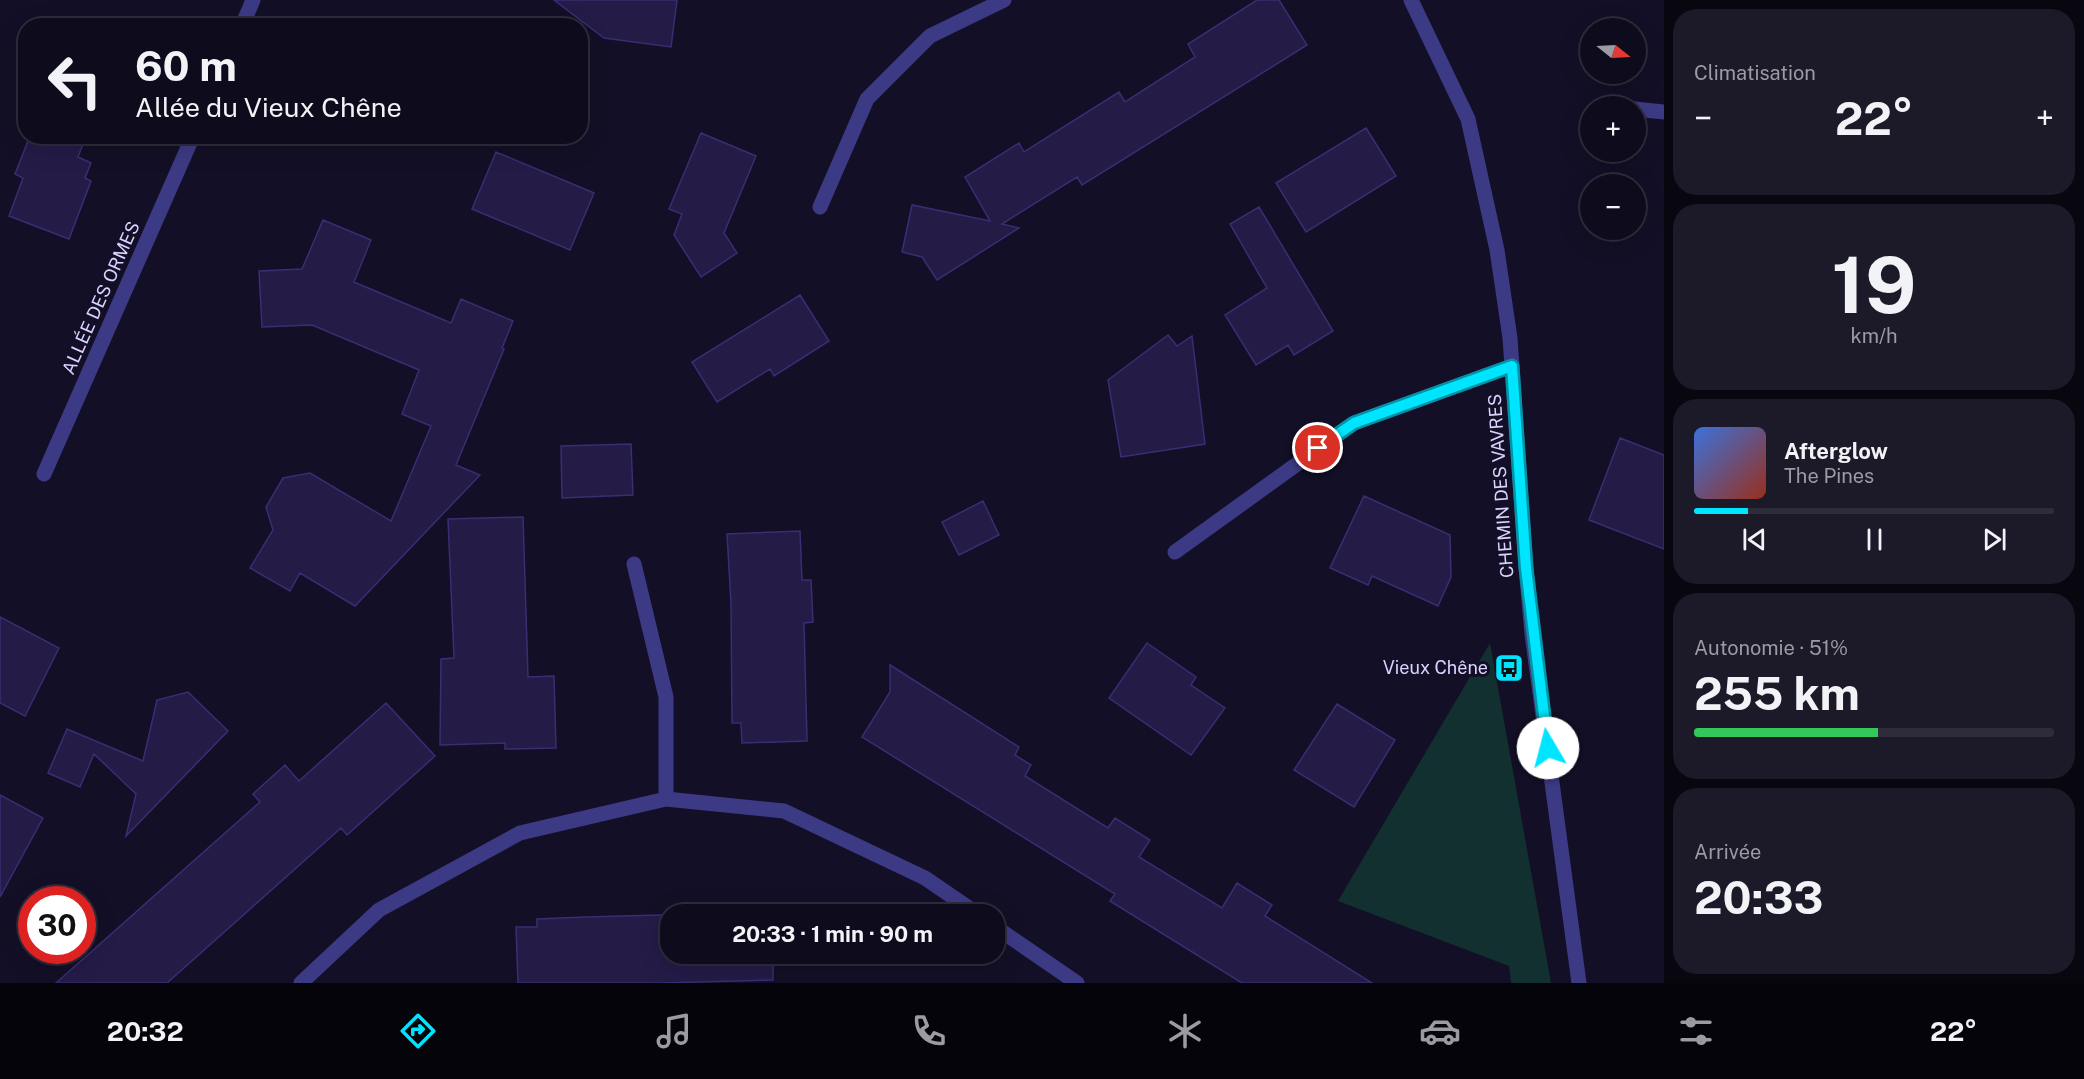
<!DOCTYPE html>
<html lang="fr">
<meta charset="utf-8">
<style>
:root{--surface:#0e0b1c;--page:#1c1929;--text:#f1f3f6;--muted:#9b9ba3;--line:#2e2b3b;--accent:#00e5ff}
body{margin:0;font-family:"Public Sans",sans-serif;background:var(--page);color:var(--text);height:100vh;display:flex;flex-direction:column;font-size:22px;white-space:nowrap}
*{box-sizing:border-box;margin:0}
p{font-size:20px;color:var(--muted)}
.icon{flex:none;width:33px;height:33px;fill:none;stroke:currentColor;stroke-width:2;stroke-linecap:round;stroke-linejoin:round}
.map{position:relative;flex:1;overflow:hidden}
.sheet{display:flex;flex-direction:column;gap:9px;padding:9px;background:#08060f;width:420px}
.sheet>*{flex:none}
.top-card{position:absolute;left:18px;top:18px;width:570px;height:126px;border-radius:24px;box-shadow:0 6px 24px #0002,0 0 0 2px var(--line);background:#0e0b1c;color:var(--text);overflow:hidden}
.needle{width:39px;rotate:108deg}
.buttons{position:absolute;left:1580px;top:18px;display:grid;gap:12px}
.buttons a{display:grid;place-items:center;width:66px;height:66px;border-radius:50%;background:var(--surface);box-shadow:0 6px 24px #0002,0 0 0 2px var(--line);font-size:30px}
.speed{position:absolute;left:18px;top:886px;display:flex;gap:12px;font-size:30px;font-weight:700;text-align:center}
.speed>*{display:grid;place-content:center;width:78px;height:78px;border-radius:50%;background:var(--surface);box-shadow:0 6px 24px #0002,0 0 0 2px var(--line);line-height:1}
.speed .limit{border:9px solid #d22;background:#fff;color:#111}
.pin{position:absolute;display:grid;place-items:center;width:51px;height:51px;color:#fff;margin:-26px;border:3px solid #fff;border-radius:50%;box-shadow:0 2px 6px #0007}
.me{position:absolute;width:66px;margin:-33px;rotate:352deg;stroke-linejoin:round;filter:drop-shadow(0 0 4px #0008)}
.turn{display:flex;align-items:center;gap:21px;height:126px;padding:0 18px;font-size:27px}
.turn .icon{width:78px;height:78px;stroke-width:2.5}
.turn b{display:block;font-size:42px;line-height:51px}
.big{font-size:45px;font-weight:700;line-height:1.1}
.sheet .tile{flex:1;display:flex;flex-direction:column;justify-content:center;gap:9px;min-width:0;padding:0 21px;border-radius:24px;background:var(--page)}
.sheet .dial{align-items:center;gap:0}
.dial b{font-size:78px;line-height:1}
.song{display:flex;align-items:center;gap:18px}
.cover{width:72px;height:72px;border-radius:9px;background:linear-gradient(135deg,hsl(220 70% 55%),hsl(10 70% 35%))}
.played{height:6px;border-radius:3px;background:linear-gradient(90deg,var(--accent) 15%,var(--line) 15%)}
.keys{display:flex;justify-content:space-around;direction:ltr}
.heat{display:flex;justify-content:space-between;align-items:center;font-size:33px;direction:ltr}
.charge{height:9px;border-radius:4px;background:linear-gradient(90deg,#34c759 51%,var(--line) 0)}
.trip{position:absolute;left:660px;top:904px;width:345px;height:60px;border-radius:24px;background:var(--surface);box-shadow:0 6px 24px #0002,0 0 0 2px var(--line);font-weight:700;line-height:60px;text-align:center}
.tab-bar{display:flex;height:96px;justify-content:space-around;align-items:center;background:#06040b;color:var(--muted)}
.tab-bar .icon{width:42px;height:42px}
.tab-bar .selected{color:var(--accent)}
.tab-bar b{font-size:27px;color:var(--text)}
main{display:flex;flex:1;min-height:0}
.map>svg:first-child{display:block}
</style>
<main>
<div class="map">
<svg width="1664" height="983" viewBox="0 0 1664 983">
<rect width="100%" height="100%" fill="#130f26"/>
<path fill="#12302f" d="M 1490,643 L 1551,983 L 1511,983 L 1509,966 L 1338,901 Z"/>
<path fill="#241b47" stroke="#3b2d73" stroke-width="1.5" d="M 554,0 L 677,0 L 671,47 L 604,38 Z
M 1257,0 L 1279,0 L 1307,45 L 1082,185 L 1077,177 L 1002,224 L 1019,228 L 937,280 L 922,257 L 902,252 L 912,205 L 990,221 L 965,177 L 1019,143 L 1024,152 L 1119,92 L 1125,102 L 1195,57 L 1188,44 Z
M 1366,128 L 1396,176 L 1306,232 L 1276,183 Z
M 701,133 L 756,156 L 724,233 L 737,253 L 701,277 L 674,235 L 682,214 L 669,209 Z
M 30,136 L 86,136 L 78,157 L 91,163 L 85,178 L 91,181 L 69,239 L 9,216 L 23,178 L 15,174 Z
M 496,152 L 594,193 L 570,250 L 472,209 Z
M 1259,207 L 1333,331 L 1294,355 L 1288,345 L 1256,365 L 1225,315 L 1267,288 L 1230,224 Z
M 323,220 L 371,240 L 354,282 L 451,323 L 461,299 L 513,321 L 502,348 L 504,349 L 456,465 L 480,475 L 355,606 L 300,573 L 290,591 L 250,568 L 273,530 L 266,507 L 283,478 L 310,473 L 391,521 L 431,426 L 402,414 L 419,370 L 312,325 L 262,327 L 259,271 L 302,269 Z
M 800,295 L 829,341 L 774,376 L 770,369 L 717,402 L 692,362 Z
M 1168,335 L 1177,346 L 1192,336 L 1205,444 L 1121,457 L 1108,380 Z
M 1620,438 L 1664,455 L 1664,549 L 1589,520 Z
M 631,444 L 633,495 L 562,498 L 561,446 Z
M 1364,496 L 1450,535 L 1451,577 L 1438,606 L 1372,576 L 1368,585 L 1330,568 Z
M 983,501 L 999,535 L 959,555 L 942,522 Z
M 523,517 L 528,677 L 554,676 L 556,748 L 505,749 L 505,743 L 440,745 L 441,659 L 454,658 L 448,519 Z
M 800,531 L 802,580 L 811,580 L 813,622 L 804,623 L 807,741 L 742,743 L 741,723 L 732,723 L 731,603 L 727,534 Z
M 0,617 L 59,648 L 25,716 L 0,703 Z
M 1147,643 L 1196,677 L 1191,685 L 1225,708 L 1191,755 L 1109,698 Z
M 890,665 L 1019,747 L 1015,755 L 1031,765 L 1025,776 L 1108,828 L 1115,818 L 1150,840 L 1139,857 L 1222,908 L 1237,883 L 1272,905 L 1265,916 L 1372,983 L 1242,983 L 1110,901 L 1115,894 L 862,737 L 890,692 Z
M 188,692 L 228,731 L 126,836 L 136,794 L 94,754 L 80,787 L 48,773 L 67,729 L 143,761 L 157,700 Z
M 386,703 L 435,756 L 347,835 L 341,828 L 167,983 L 56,983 L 260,802 L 253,794 L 285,765 L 299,781 Z
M 1337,704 L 1395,740 L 1354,807 L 1294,770 Z
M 0,795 L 43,818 L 0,897 Z
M 773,912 L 773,915 L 670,915 L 670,954 L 773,954 L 773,980 L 662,983 L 518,983 L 516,927 L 537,927 L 537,919 L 585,917 Z"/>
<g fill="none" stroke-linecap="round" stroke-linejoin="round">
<path stroke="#3d3a85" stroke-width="15" d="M 1411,0 L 1468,119 L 1497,250 L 1510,338 L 1526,568 L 1532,634 L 1579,983
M 242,26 L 253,0
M 1635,109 L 1664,112
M 820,207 L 867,99 L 930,36 L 1004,0
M 44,474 L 193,136
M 1175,552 L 1354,423 L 1512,366
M 634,564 L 666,697 L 666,799
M 994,926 L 1077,983
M 301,983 L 379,910 L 520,833 L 666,799 L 784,811 L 925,878 L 979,915"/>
</g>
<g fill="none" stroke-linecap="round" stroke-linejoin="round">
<g stroke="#0095a6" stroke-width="15">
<path id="route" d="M 1318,448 L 1354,423 L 1512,366 L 1526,568 L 1548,748"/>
</g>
<use href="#route" stroke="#00e5ff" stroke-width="10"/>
</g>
<defs>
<g id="bus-square" transform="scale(1.5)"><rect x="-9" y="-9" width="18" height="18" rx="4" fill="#00e5ff" stroke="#130f26"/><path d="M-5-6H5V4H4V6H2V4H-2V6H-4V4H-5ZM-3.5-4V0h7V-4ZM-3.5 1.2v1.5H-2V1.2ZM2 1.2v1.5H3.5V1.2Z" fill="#111"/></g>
</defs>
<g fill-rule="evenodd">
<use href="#bus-square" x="1509" y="668"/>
</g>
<g text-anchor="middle" stroke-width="6" stroke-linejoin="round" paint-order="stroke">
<g font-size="18" fill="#d9d4ff" stroke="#130f26">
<text transform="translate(101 298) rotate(-66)" y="6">ALLÉE DES ORMES</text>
<text transform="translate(1501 486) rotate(-94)" y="6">CHEMIN DES VAVRES</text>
</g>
<g font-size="18" fill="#d9d4ff" stroke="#130f26" text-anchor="end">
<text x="1488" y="674">Vieux Chêne</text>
</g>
</g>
</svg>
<div class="buttons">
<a><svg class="needle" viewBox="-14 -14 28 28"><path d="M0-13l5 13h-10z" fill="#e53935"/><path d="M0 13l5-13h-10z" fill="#9b9ba3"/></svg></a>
<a>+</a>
<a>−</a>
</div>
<div class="speed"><div class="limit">30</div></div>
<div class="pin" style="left:1318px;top:448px;background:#d93025"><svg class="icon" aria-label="arrive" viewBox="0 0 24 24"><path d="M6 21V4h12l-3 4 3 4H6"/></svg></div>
<svg class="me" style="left:1548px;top:748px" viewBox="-20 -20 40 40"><circle r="19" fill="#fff"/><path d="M0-13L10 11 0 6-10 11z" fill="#00e5ff"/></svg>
<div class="trip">20:33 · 1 min · 90 m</div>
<div class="top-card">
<div class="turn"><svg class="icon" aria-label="left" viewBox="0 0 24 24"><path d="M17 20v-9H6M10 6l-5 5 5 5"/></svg><div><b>60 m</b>Allée du Vieux Chêne</div></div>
</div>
</div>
<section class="sheet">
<div class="tile"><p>Climatisation</p>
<div class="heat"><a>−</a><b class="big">22°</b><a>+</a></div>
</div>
<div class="tile dial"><b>19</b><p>km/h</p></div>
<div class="tile">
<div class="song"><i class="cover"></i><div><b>Afterglow</b><p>The Pines</p></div></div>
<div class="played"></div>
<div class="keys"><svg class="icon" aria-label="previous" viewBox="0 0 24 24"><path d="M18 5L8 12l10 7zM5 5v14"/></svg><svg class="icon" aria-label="pause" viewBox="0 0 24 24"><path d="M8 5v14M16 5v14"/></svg><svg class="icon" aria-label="next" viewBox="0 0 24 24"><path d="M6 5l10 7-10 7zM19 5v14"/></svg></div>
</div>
<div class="tile"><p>Autonomie · 51%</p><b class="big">255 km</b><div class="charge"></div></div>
<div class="tile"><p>Arrivée</p><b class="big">20:33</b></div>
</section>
</main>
<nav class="tab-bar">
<b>20:32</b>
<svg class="icon selected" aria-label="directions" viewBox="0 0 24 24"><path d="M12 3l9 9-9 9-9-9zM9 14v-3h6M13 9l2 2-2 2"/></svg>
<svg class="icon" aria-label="music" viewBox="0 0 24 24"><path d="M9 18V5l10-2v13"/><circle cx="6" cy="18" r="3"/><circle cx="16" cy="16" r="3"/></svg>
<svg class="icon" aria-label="phone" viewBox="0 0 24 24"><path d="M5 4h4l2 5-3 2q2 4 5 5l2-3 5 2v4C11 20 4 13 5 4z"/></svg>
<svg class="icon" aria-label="climate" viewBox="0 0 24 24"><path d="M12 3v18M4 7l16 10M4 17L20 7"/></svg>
<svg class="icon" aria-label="car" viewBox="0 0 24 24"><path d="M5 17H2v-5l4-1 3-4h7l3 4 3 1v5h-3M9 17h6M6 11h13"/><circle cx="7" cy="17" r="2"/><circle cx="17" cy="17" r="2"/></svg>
<svg class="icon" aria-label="filters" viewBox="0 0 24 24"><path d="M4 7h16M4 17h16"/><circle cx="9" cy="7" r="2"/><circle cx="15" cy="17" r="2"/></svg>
<b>22°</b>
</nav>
